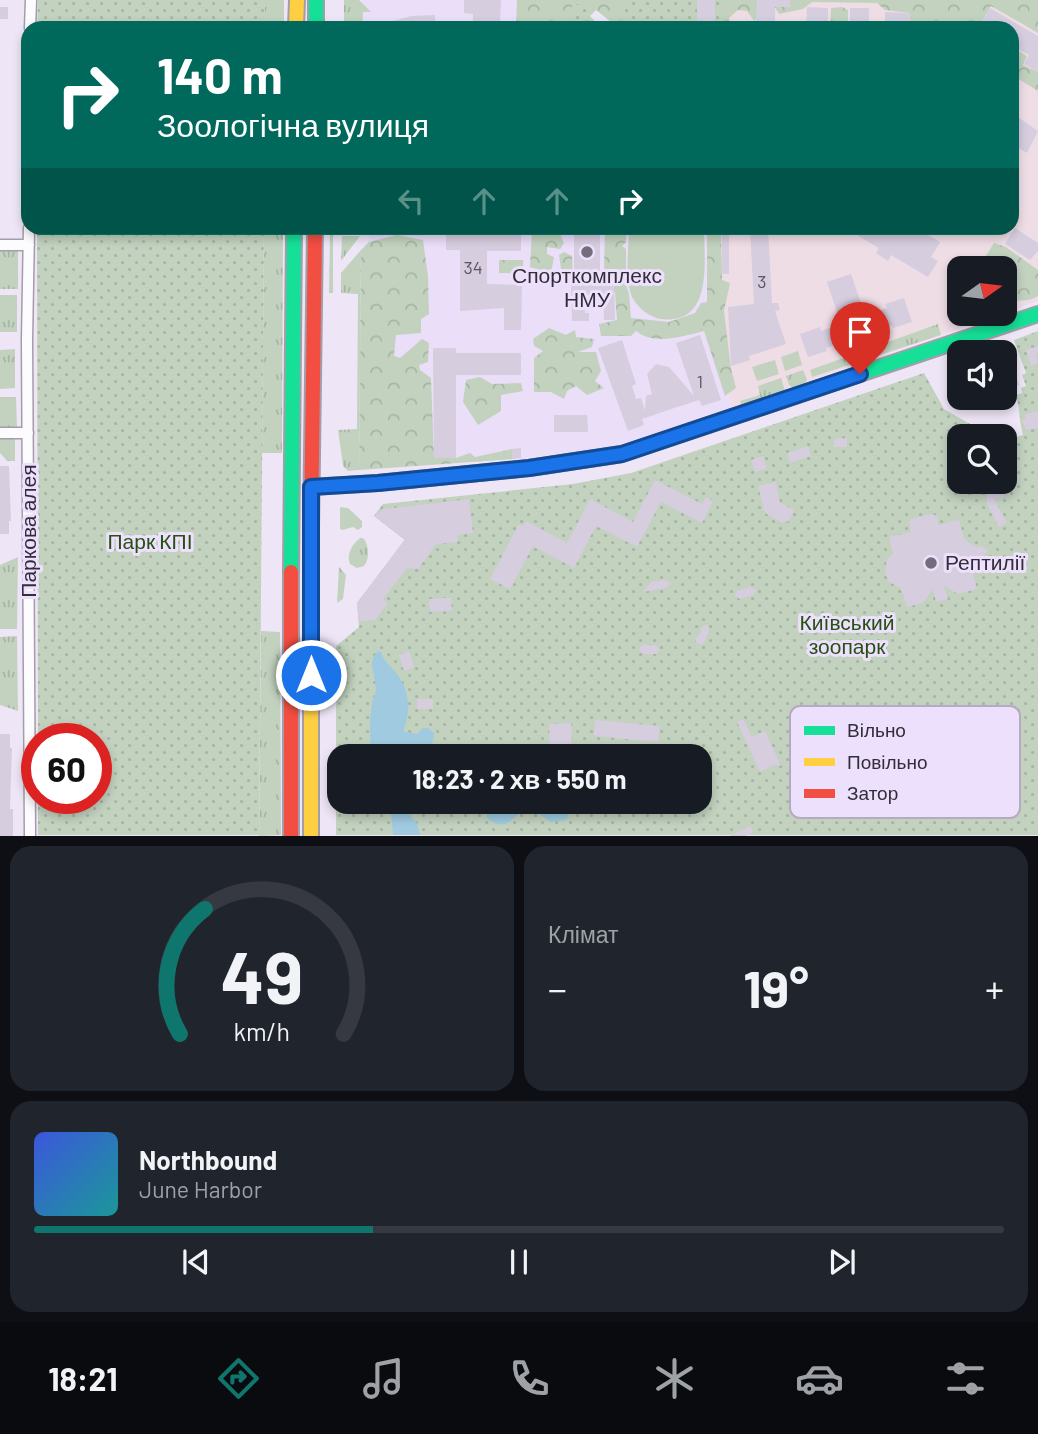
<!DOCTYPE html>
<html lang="uk">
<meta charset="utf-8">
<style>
:root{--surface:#171b24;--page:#20242c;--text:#f1f3f6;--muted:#9ea1a6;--line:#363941;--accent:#0f766e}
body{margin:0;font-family:Barlow,sans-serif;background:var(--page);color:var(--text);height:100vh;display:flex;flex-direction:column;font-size:26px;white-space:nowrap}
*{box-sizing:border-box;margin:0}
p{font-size:23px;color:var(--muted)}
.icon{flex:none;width:38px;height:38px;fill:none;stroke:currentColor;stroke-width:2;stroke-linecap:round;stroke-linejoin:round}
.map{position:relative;height:836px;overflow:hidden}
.panel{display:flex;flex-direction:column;gap:10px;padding:10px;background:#0d0f14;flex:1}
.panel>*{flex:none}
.guide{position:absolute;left:21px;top:21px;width:998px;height:214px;border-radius:21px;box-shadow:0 4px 10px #0003;background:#00695c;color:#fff;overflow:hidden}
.needle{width:46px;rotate:76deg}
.fabs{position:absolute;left:947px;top:256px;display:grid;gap:14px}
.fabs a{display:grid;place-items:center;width:70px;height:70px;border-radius:14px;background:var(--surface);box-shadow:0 4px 10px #0003;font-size:35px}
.speed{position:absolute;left:21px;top:723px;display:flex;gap:14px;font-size:35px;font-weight:700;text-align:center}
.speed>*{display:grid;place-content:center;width:91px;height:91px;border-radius:50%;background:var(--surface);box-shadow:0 4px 10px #0003;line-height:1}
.speed .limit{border:10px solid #d22;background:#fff;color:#111}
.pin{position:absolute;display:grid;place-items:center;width:60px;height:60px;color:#fff;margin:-72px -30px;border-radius:50% 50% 50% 0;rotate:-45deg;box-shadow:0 0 7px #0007}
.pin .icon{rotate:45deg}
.me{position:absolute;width:77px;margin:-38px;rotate:0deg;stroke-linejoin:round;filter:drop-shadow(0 0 5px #0008)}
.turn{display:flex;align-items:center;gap:24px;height:147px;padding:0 21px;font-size:32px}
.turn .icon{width:91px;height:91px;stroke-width:2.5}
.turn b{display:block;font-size:49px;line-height:60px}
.lanes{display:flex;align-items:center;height:66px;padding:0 21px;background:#0003;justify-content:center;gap:35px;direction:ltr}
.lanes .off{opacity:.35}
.big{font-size:52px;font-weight:700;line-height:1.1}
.panel .widget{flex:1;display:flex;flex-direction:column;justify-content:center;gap:10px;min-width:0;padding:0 24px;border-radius:21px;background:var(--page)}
.panel .dial{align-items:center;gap:0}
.dial svg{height:182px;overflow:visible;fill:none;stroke:var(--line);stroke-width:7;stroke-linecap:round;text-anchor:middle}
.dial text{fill:var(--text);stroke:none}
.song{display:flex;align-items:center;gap:21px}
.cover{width:84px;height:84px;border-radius:10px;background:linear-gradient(135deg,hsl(230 70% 55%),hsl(180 70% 35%))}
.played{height:7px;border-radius:4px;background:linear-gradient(90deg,var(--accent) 35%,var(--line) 35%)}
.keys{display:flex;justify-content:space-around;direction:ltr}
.heat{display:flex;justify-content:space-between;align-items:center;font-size:38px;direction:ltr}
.panel .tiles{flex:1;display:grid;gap:10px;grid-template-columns:1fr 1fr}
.widget:last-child{grid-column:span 2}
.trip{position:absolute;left:327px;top:744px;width:385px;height:70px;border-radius:21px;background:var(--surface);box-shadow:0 4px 10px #0003;font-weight:700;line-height:70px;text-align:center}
.tab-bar{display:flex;height:112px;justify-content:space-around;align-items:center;background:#090b0e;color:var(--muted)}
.tab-bar .icon{width:49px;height:49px}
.tab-bar .on{color:var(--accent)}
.tab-bar b{font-size:32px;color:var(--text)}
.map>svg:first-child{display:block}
</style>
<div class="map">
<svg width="1038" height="836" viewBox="0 0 1038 836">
<defs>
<pattern id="grass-tufts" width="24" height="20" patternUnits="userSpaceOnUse" patternTransform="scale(1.75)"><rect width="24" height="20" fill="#c2d2bf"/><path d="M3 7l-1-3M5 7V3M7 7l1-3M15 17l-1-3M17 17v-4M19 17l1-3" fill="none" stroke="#a7b5a5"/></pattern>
<pattern id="forest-crowns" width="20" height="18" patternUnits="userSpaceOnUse" patternTransform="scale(1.75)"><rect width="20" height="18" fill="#c2d2bf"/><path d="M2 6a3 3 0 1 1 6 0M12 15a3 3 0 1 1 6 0" fill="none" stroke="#a7b5a5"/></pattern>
<pattern id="park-dots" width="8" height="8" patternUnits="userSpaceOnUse" patternTransform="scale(1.75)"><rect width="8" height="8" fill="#c2d2bf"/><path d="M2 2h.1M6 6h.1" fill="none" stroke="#a7b5a5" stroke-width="1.8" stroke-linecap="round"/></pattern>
</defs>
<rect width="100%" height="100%" fill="#eee6f6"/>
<path fill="#eadef8" d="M 359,0 L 542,0 L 542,28 L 362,28 L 363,12 L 370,12 Z
M 370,228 L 720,228 L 721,372 L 733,407 L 618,445 L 529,458 L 359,470 L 361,250 L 369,242 Z"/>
<path fill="#efdde6" d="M 720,0 L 1038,0 L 1038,301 L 1004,313 L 1004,268 L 959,268 L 959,313 L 1004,313 L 733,407 L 721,372 L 720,228 L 1012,228 L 1012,28 L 720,28 Z"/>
<path fill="url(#grass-tufts)" d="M 265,0 L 284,0 L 284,28 L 265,28 Z
M 344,0 L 359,0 L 371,12 L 363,12 L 362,28 L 344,28 Z
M 264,228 L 283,228 L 282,453 L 262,453 Z
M 330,235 L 333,235 L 333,293 L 329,293 Z
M 342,236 L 360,236 L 341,261 Z
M 0,249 L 18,250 L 18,289 L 0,289 Z
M 361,250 L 359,470 L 348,471 L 343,466 L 338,430 L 357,429 L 358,294 L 341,293 L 341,273 Z
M 0,295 L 17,295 L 17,332 L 0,332 Z
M 938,324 L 941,335 L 812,377 L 810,370 Z
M 15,349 L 15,388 L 0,389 L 0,350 Z
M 798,351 L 802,365 L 785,371 L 781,357 Z
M 775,360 L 779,374 L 757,381 L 752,367 Z
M 803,370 L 807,380 L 804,385 L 793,388 L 789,385 L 786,376 Z
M 781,378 L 785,391 L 742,406 L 740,401 L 760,395 L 758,386 Z
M 0,397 L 16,397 L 17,428 L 0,428 Z
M 0,436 L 15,436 L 15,461 L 7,461 L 0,453 Z
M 340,507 L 348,508 L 362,521 L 362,527 L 358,530 L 353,527 L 343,530 L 340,529 Z
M 360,538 L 363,538 C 369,544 370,559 364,566 L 357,568 L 350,564 C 346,555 352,544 360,538 Z
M 18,557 L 17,629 L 0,629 L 0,565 Z
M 339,567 L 346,575 L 343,599 L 337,603 Z
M 261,631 L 280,632 L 281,835 L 259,836 Z
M 17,636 L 18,711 L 0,705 L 0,637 Z"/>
<path fill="url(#forest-crowns)" d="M 517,0 L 679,0 L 628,23 L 611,22 L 596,10 L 590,16 L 602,28 L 543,28 L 543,25 L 516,25 Z
M 705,0 L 1038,0 L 1038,33 L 991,6 L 978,28 L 883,28 L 884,25 L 910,26 L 910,13 L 885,10 L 877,3 L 812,2 L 803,9 L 779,14 L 772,3 L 754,21 L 747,11 L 738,10 L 729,18 L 731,28 L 718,28 Z
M 842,7 L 848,10 L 848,28 L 830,28 L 831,8 Z
M 1017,50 L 1027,56 L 1023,65 L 1038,72 L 1038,91 L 1012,75 L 1012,63 Z
M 532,228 L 571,228 L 559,231 L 564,243 L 560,249 L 547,247 L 547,254 L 554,257 L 551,273 L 530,267 Z
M 601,228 L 626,228 L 626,242 L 622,246 L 626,249 L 626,271 L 623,274 L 608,275 L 604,268 L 605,232 Z
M 707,228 L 721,228 L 722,280 L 730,283 L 724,311 L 731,369 L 736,388 L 725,396 L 704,331 C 684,336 654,346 636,331 L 631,336 L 601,336 L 599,324 L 617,320 L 615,292 L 602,285 L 624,279 L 629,294 L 631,318 L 669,322 L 695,313 L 701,303 L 707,302 Z
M 397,235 L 423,240 L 428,277 L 429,314 L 421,319 L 421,333 L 396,335 L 394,356 L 400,358 L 422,339 L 429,343 L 428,362 L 419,365 L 420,370 L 431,378 L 434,458 L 456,458 L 470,453 L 475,457 L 512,449 L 512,459 L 359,470 L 361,250 L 369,242 Z
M 994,243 L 1006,247 L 1038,270 L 1038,296 C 1025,304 1017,298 1005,303 L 1004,268 L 978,268 Z
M 564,252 L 572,256 L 573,280 L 540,282 L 542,278 L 562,275 L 559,255 Z
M 499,260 L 523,260 L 523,273 L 499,273 Z
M 549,328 L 566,335 L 575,330 L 576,337 L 594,339 L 592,347 L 578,352 L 596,352 L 601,371 L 595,381 L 604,388 L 587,395 L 576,386 L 567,391 L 564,399 L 551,392 L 534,392 L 534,358 L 543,351 L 534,346 L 533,339 Z
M 480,377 L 492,384 L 521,383 L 523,391 L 501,395 L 501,411 L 478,425 L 463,402 L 466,380 Z"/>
<path fill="url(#park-dots)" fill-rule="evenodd" d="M 38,0 L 265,0 L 265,28 L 37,28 Z
M 623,0 L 720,0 L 720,28 L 623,28 Z
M 572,4 L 591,5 L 587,20 L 572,23 Z
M 37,228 L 264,228 L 259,835 L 38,835 L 38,798 L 96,798 L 96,738 L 38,738 Z
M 1038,331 L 1038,835 L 336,835 L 336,646 L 359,627 L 357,603 L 405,540 L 374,516 L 383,504 L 573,484 L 631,473 L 924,373 L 944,409 L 991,436 L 959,436 L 959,481 L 1004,481 L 1005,440 L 1023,435 C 1019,421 1020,409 1016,395 L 1022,393 L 1021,388 L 1026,386 L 1022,375 L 1026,373 L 1014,340 ZM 340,756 L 700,756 L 700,802 L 340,802 Z"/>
<path fill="#c2d2bf" d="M 629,228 L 704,228 C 704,259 714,326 661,319 C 649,317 638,308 632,297 C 624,278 629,248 629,228 Z"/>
<path fill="#9fcae0" d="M 378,651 L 381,652 C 384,662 391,666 397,674 C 410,691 411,713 403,731 L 417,734 L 423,728 L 428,728 L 434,733 L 433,741 L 423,756 L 373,756 C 369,739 369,722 372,705 C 372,699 376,694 376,689 C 376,674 366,664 378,651 Z
M 390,802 L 409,802 L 411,817 L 417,823 L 420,835 L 393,835 Z
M 493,802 L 558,802 L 569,815 L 566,820 L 551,822 C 546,819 538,812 532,811 C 511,808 512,836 488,819 L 486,814 Z"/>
<path fill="#d6cdde" d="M 464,0 L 501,0 L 500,21 L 516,22 L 516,28 L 473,28 L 473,14 L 464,13 Z
M 697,0 L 715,0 L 715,22 L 697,22 Z
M 757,0 L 790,0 L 790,7 L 775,7 L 775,28 L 756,28 Z
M 0,7 L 8,7 L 8,19 L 0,19 Z
M 807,7 L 828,8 L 828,28 L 806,28 Z
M 850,8 L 869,8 L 869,28 L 850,28 Z
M 990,8 L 1038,36 L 1038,72 L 1024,64 L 1029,55 L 1012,46 L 1012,28 L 978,28 Z
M 885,12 L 910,13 L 909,25 L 885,24 Z
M 435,15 L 435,28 L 376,28 L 376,26 L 411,16 Z
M 1012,113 L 1038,131 L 1027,153 L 1012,144 Z
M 446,228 L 521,228 L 521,251 L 487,251 L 487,284 L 522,285 L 521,330 L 504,330 L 504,308 L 460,311 L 460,250 L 446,250 Z
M 574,228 L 600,228 L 600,281 L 614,281 L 615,320 L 604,320 L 603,295 L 584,295 L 585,313 L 589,313 L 589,321 L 572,321 L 571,282 L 574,282 Z
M 722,228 L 729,228 L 729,274 L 722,274 Z
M 750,228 L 768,228 L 772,303 L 778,303 L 780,310 L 775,311 L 786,344 L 749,356 L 750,360 L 731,366 L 728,307 L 754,304 Z
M 845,228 L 875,228 L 882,231 L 884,228 L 916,228 L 940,242 L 931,257 L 938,261 L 928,277 L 891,255 L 888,261 L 876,253 L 879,248 Z
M 1015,228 L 1038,243 L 1038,251 L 1030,260 L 1005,244 Z
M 851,274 L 865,315 L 887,308 L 885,304 L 904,298 L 912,322 L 893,328 L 892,325 L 870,332 L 871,335 L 826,348 L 827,351 L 808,357 L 800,334 L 820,327 L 821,331 L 841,324 L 827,282 Z
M 700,335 L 721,400 L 702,406 L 699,400 L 671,409 L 642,419 L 644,425 L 628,431 L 598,348 L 622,340 L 636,384 L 632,386 L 636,399 L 641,398 L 645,411 L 646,396 L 652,394 L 647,374 L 656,364 L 669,367 L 694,396 L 676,343 Z
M 1038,346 L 1038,354 L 1036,355 L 1038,363 L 1031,366 L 1026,350 Z
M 433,348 L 456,348 L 456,353 L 521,353 L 521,375 L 456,375 L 456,458 L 434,458 Z
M 1012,364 L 1019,385 L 1004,390 L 1004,367 Z
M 1038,411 L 1038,428 L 1029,430 L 1025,428 L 1022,420 L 1026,419 L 1024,415 Z
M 554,415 L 587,415 L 588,432 L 554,432 Z
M 847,438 L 847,447 L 834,447 L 834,439 Z
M 808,446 L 811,456 L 790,463 L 787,453 Z
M 521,448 L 521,458 L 512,459 L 512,449 Z
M 763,456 L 767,468 L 755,472 L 751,460 Z
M 0,466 L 9,466 L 11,521 L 9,521 L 9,534 L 0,534 Z
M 655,480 L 702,504 L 706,497 L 713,501 L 702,523 L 661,502 L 637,547 L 596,526 L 574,568 L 533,546 L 510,589 L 490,579 L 519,524 L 523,526 L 526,521 L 567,543 L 590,499 L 633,522 Z
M 983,481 L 1003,481 L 1004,497 L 994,499 L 1007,523 L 999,527 L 987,504 L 987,494 Z
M 776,482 L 780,503 L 794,510 L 788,522 L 785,521 L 783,523 L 765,513 L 758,486 Z
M 469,499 L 473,533 L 457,535 L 458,542 L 436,544 L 418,569 L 407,568 L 383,599 L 388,603 L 375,620 L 359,622 L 357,603 L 405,539 L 374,516 L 384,509 Z
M 932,514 L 937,516 L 939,525 L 959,519 L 964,539 L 976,547 L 980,546 L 988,550 L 983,557 L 979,558 L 972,569 L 977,589 L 958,594 L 944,586 L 948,599 L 936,602 L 933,589 L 923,603 L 907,607 L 901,588 L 889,582 L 885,572 L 887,559 L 893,554 L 889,537 L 911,532 L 909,523 L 911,519 Z
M 662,579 L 672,584 L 665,588 L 643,592 L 651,582 L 660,581 Z
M 749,587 L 757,590 L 753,595 L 740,599 L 735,596 L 737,591 Z
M 443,598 L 451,598 L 452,611 L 430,612 L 429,599 Z
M 708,624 L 709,630 L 705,641 L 703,644 L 698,644 L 695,640 L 701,632 L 701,628 Z
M 644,644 L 650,646 L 655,645 L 660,650 L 656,654 L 642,654 L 639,648 Z
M 409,651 L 414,667 L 404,671 L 399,655 Z
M 417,699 L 433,699 L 433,709 L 417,709 Z
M 743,719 L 752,737 L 765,731 L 781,766 L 774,765 L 760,772 L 737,722 Z
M 595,720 L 660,726 L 658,742 L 594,736 Z
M 571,723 L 572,748 L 550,749 L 549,724 Z
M 0,734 L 10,734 L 10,748 L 12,748 L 10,809 L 13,809 L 13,836 L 0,836 Z
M 750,826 L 753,832 L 746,836 L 730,836 Z"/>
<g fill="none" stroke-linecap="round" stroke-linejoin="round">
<g stroke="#a39daa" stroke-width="13">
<path id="street" d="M 30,28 L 31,0
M 29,228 L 27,340 L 30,836
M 0,245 L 29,245
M 0,433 L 28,433"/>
</g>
<g stroke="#a39daa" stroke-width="18">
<path id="fast" d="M 316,0 L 316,28
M 744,413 L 1038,314
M 291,572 L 294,228"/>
</g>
<g stroke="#a39daa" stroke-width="18">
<path id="slow" d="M 296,28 L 297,0
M 311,487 L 378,483 L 529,468 L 622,454 L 744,413
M 311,529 L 311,836"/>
</g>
<g stroke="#a39daa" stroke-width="18">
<path id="jam" d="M 311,529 L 315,228
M 291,572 L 291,836"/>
</g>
<use href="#street" stroke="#fcfbfe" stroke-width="10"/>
<use href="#fast" stroke="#16e098" stroke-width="14"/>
<use href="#slow" stroke="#ffcf43" stroke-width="14"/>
<use href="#jam" stroke="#f24e42" stroke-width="14"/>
</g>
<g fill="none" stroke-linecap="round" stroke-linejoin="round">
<g stroke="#114b97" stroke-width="18">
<path id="route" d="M 311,675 L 311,487 L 378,483 L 529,468 L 622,454 L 860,374"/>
</g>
<use href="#route" stroke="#1a73e8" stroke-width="12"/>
</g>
<g fill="#746e7c" stroke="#ede0fc" stroke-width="2.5">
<circle cx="587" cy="252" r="7"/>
<circle cx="931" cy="563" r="7"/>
</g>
<g text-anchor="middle" stroke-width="6" stroke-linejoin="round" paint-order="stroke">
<g font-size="18" fill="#5c5563">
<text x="473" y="274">34</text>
<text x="762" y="288">3</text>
<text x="700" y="388">1</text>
</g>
<g font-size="21" fill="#332d3a" stroke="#ede0fc">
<text x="587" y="283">Спорткомплекс<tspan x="587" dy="24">НМУ</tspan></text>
<text x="945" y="570" text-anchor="start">Рептилії</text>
</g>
<g font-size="21" fill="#332d3a" stroke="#ede0fc">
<text transform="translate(29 531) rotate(-90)" y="7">Паркова алея</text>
</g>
<g font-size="21" fill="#265111" stroke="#ede0fc">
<text x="150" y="549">Парк КПІ</text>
<text x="847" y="630">Київський<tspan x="847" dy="24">зоопарк</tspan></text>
</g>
</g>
<rect x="790" y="706" width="230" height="112" rx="10" fill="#ede0fc" stroke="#b5aac2" stroke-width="2"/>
<rect x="804" y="726" width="31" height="9" fill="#16e098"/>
<rect x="804" y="758" width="31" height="8" fill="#ffcf43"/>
<rect x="804" y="789" width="31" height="9" fill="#f24e42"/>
<g font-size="19" fill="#332d3a">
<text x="847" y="737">Вільно</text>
<text x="847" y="769">Повільно</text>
<text x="847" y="800">Затор</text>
</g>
</svg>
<div class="fabs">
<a><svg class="needle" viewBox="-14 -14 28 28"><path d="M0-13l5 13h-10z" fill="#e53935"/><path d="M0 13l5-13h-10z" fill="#9ea1a6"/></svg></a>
<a><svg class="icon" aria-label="sound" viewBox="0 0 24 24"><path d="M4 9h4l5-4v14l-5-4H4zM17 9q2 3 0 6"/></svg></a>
<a><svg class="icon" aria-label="search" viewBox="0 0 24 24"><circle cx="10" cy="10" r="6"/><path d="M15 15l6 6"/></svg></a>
</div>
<div class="speed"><div class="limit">60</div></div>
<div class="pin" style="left:860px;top:374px;background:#d93025"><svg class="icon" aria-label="arrive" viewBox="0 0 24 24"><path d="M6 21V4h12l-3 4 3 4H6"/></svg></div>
<svg class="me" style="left:311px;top:675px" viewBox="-20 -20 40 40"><circle r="17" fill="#1a73e8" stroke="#fff" stroke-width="3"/><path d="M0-11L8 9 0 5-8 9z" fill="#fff"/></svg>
<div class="trip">18:23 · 2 хв · 550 m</div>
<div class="guide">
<div class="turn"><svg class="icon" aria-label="right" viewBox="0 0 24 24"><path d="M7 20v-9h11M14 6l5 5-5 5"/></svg><div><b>140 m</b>Зоологічна вулиця</div></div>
<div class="lanes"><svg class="icon off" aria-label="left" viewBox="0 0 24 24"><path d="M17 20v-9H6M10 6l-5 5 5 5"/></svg><svg class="icon off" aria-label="ahead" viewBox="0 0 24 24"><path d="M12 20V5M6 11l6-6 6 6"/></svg><svg class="icon off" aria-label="ahead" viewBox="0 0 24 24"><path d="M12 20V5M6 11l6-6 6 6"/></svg><svg class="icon" aria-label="right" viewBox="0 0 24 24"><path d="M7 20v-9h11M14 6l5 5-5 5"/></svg></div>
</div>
</div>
<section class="panel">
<div class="tiles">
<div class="widget dial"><svg viewBox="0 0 100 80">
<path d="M14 69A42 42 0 1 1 86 69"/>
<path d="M14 69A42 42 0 0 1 25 14" stroke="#0f766e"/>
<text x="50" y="56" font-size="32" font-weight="700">49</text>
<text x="50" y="72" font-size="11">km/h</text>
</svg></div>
<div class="widget"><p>Клімат</p>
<div class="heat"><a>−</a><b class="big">19°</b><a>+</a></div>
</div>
<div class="widget">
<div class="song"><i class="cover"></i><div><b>Northbound</b><p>June Harbor</p></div></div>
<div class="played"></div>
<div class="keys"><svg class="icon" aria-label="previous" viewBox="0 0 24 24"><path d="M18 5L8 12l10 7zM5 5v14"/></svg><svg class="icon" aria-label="pause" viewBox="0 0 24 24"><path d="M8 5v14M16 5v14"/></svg><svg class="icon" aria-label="next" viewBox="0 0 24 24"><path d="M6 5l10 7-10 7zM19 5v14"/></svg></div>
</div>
</div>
</section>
<nav class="tab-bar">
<b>18:21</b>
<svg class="icon on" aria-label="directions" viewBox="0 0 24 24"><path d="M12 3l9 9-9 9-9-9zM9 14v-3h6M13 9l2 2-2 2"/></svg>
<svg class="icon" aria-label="music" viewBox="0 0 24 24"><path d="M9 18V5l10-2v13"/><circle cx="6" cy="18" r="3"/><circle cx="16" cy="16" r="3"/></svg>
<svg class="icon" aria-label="phone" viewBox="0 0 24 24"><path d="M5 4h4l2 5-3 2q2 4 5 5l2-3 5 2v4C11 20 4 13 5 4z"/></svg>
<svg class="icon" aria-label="climate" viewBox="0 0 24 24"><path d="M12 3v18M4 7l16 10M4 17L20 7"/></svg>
<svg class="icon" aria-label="car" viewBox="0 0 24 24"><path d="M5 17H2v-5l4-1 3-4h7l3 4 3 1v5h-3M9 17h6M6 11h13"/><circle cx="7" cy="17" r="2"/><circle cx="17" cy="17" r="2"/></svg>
<svg class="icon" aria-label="filters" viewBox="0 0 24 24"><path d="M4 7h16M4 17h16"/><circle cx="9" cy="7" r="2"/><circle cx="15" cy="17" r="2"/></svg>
</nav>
